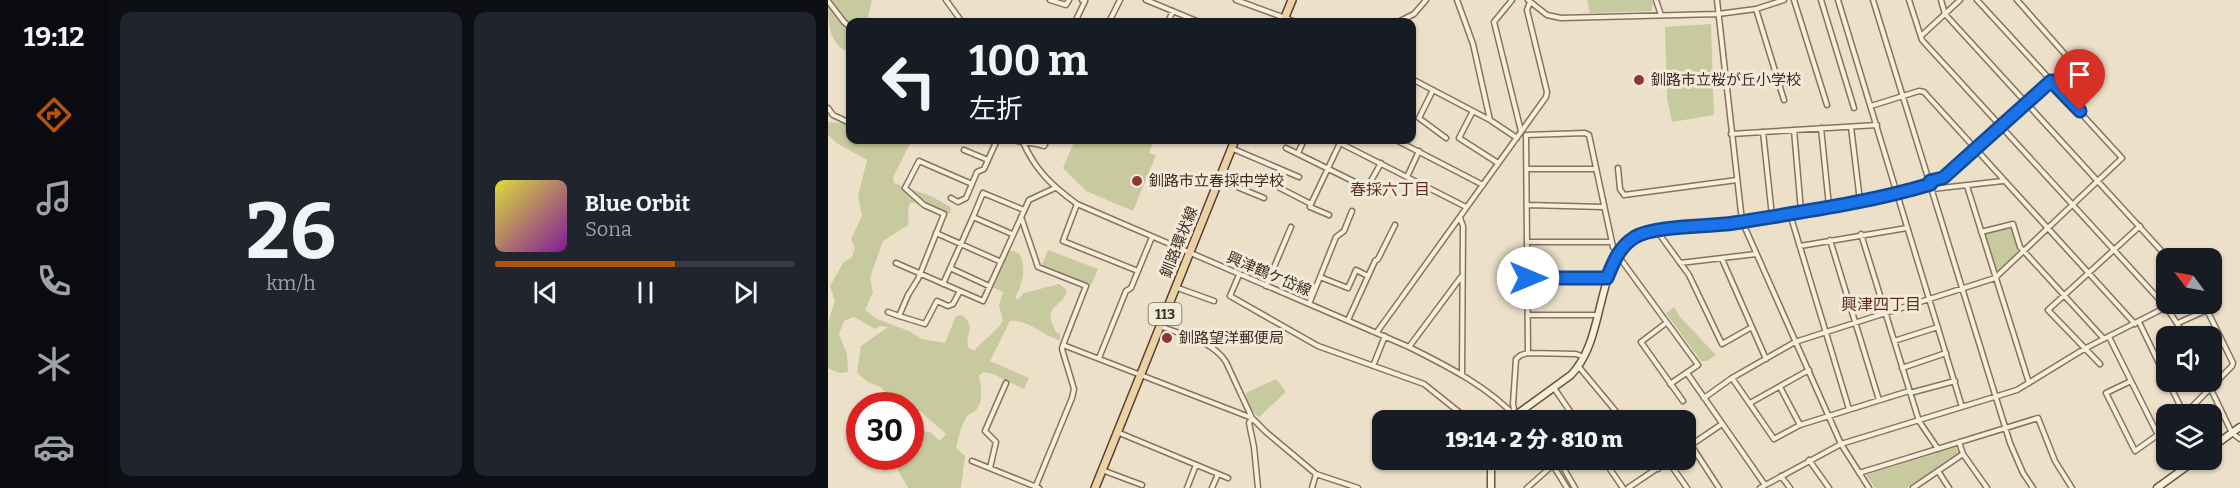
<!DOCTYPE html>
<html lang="ja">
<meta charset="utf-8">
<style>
:root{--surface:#171b24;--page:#20242c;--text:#f1f3f6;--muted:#9ea1a6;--line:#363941;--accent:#b45309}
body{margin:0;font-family:Bitter,"Noto Sans JP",serif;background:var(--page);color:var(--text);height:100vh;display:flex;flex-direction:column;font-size:22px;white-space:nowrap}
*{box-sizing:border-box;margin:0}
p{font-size:20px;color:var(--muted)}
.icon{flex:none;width:33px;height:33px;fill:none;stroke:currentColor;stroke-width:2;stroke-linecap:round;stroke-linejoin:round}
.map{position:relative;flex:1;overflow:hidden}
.drawer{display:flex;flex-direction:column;gap:12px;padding:12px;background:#0d0f14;width:720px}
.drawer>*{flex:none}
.banner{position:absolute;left:18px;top:18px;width:570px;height:126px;border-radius:12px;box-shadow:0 2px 4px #0004;background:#171b24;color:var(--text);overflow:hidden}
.needle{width:39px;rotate:302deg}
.fabs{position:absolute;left:1328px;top:248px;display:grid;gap:12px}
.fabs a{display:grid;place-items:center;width:66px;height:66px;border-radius:12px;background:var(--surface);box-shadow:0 2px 4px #0004;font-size:30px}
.speed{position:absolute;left:18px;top:392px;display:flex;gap:12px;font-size:30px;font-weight:700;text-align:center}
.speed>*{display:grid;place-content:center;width:78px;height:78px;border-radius:50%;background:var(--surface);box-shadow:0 2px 4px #0004;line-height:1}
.speed .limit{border:9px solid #d22;background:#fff;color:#111}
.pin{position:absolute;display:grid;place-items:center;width:51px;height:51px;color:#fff;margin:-62px -26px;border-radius:50% 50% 50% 0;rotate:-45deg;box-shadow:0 0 6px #0007}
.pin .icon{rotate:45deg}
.me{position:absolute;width:66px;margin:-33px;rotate:90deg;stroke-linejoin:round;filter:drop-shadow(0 0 4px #0008)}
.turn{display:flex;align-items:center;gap:21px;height:126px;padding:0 24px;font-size:27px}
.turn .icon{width:78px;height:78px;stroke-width:2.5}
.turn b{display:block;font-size:42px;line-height:51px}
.drawer .card{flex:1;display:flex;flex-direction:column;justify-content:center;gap:9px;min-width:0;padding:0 21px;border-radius:12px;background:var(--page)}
.drawer .dial{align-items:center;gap:0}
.dial b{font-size:78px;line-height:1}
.song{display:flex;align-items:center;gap:18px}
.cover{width:72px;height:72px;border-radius:9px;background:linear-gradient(135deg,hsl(60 70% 55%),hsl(290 70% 35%))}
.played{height:6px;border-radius:3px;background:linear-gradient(90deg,var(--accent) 60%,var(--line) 60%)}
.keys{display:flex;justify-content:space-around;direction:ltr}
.drawer .tiles{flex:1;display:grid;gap:12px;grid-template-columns:repeat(2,1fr)}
.trip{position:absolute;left:544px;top:410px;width:324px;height:60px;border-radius:12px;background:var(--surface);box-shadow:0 2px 4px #0004;font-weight:800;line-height:60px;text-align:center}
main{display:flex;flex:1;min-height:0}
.tab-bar{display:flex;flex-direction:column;width:108px;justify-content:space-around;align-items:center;background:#090b0e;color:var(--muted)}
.tab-bar .icon{width:42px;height:42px}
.tab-bar .on{color:var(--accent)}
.tab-bar b{font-size:27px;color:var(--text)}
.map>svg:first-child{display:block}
</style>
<main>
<nav class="tab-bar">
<b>19:12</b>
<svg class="icon on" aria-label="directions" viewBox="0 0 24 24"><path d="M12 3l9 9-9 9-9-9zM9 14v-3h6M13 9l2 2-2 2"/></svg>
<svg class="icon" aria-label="music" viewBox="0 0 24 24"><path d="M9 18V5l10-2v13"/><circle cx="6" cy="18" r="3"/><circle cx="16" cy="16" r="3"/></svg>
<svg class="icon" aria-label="phone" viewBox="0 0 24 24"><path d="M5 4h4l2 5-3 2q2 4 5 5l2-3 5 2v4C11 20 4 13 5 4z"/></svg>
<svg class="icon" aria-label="climate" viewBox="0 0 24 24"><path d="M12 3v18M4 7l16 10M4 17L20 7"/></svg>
<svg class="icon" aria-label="car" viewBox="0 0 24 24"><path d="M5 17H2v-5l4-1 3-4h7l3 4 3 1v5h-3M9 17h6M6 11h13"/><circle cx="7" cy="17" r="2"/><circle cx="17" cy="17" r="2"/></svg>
</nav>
<section class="drawer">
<div class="tiles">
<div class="card dial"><b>26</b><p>km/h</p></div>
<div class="card">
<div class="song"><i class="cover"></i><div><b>Blue Orbit</b><p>Sona</p></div></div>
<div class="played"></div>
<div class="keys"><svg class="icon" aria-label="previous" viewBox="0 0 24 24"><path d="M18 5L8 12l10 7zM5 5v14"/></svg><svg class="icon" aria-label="pause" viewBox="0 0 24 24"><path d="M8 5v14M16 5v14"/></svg><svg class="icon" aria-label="next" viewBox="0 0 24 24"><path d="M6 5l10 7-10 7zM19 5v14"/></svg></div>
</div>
</div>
</section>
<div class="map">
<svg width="1412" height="488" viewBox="0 0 1412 488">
<rect width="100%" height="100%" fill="#ece0c9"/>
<path fill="#c7ca9e" d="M 0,0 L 44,0 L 39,22 L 22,22 L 22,53 C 0,45 0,21 0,0 Z
M 759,0 L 824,0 L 825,4 L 823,11 L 762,13 Z
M 883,24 L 886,115 L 844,122 L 839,98 L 837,27 Z
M 0,122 L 22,124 L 22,140 L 84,140 L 65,177 L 66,183 L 105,197 L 122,207 L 123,213 L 119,213 L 98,202 L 82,203 C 78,211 82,217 80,225 L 55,241 L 42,278 L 45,292 L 37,310 L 49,319 L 81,331 L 94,339 L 117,343 L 128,316 L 134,315 C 149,328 137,332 140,347 L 146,351 C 155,340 167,333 175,321 L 171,305 L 175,292 L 164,287 L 181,250 L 191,253 C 199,269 195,282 187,298 L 190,299 L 196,293 L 231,284 L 239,290 C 234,311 213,302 228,332 L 232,334 L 232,340 C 213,336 202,319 182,321 L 162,361 L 201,378 L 196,389 L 165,374 L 155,372 L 151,376 C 153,386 156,401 148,410 C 146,412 143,413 140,415 C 133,424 131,437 128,448 L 137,456 L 133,488 L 80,488 L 68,466 L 65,456 L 82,456 L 83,430 L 102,432 L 112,441 L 118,434 L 92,411 L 83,409 L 82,405 L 72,405 L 52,387 L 40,382 L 29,373 L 33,346 L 60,327 L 52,326 L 47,329 L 26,317 L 16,321 L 11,334 L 19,354 L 20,372 L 11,373 L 0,368 L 0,323 L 7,301 L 2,286 L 15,263 L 24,257 L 27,248 L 23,239 L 34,216 L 30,196 L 39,160 L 10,144 L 0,135 Z
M 247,140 L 326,140 L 321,153 L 328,155 L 305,211 L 258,191 L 235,168 Z
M 1183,226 L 1190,252 L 1171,271 L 1167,270 L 1156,234 Z
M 220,250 L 270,269 L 263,285 L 214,265 Z
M 846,307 L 852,317 L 888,355 L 879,361 L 873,361 L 838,313 Z
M 448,379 L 458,392 L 431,417 C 425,413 418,401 418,393 Z
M 1128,447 L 1131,453 L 1079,488 L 1047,488 L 1038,475 Z"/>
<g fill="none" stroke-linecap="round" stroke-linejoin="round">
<g stroke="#87725f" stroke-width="7">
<path id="street" d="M 118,0 L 134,22
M 222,0 L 238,5 L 241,0
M 318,0 L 371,22
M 408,0 L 468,22
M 629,0 L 645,44 L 662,120
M 684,0 L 666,22 L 693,131
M 700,0 L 719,15 L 733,18 L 890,14 L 928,9 L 956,0
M 828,0 L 833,15
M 889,0 L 914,221 L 1013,444 L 1041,488
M 966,0 L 999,105
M 993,0 L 1026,108
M 1010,0 L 1134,407
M 1045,0 L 1182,443 L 1195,473 L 1205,488
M 1081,0 L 1094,40 L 1339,308 L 1357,336
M 1113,0 L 1117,14 L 1340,258
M 0,1 L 16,22 L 22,27
M 928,9 L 956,100
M 247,22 L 257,1 L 254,0
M 281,22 L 292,0
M 340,22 L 345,11
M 570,22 L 586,14 L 598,0
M 1093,36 L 1132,0
M 584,79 L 662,120 L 689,138
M 605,90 L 591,118 L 618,138
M 1043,106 L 1091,91 L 1096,92 L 1307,324
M 0,108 L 5,115 L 22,123
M 645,111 L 631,138 L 670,163
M 1023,127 L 1032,201
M 993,128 L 1001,206
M 966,130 L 973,211
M 935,132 L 944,216
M 903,134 L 1049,125
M 698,135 L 700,353
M 698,135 L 757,133 L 761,135 L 785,247 L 790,252
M 186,140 C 197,144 205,142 216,146 L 219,140
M 194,140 C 207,170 223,185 249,204 L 581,347 C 621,367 661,387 691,420
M 506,140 L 638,207
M 568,140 L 655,185
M 403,148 L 471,177
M 458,148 L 539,188 L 553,163
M 136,150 L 160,160
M 470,153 L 476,140
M 790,168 L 792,189 L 796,195 L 909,180
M 699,169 L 768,169
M 579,177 L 591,151
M 392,180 L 436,198
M 1102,181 L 1115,178 L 1242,63 L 1242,60 L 1189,0
M 448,186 L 483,204 L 482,207 L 501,215
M 1139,186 L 1201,383
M 1104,189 L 1175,181
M 123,198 L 130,202 L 138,198 L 149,172 L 156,169 L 169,140
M 249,204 L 235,241 L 310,271
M 483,204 L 512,143
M 700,205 L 775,207
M 524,211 L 516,231 L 508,237 L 492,277 L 520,288 L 528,270 L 540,276
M 962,214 L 1021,409
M 145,217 L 155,193 L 196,210
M 193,217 L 210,267 L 258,286 L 235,345 L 424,418 L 421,423 L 426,447 L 430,488
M 632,218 L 635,226 L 634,374
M 829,231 L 861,275 L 894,344 L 924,327
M 1153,232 L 1185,224 L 1192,247 L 1276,339
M 108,233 L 171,261
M 1033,234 L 1091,421 L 1110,449
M 1002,240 L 1051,400
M 700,242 L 784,242
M 972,246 L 1079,228
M 789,257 L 794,261 L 870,365 L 842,384
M 894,259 L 938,359
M 68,263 L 155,301 L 201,200 L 227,188
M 852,263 L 928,254
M 122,268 L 161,286
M 411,275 L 402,296 L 490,346 L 596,384 L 631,412 L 637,420
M 700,278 L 779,278
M 115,284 L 145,217 L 184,234
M 438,286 L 463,227
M 347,287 L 386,301
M 481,304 L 492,277
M 60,312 L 71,316 L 80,295 L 90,279 L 116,214 L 96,205 L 77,188 L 91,161 L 144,184
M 701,315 L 770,315
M 71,316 L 97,324 L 109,301 L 120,306 L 125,304 L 132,291
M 520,320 L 547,261 L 550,259 L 567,225
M 1311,322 L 1338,378
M 838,323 L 813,342 L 855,401
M 1350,323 L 1379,310 L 1405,363 L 1404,366 L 1357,414
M 332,326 C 354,335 385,341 398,362 L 424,418 L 438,432 L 488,474 L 530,488
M 549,332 L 718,97 L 719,92 L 699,10 L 702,2
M 1281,337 L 1330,435
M 1066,341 L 1110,327
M 581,347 L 633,277
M 271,358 L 298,291 L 303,288 L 324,237
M 1272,364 L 1220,310 L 1312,226
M 545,366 L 557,336
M 751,367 L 795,420
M 1074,368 L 1118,353
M 859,373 L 937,485
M 904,378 L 946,439 L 972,425 L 1081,391
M 1303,381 L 1278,393 L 1307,451 L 1338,429
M 1340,381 L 1356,414
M 1379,381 L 1404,433 L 1412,439
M 952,387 L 972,425
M 726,388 L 748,420
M 1082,393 L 1127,381
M 876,398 L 904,378 L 967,342 L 1167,278 L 1294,158 L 1149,0
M 922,403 L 981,370
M 687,415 L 685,404 L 688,359 L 693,355 L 700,353 L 748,354 L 756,357
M 289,432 L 400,478
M 858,439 L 863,445 L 894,424
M 1131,442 L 1135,454 L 1159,488
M 858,449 L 863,445 L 891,488
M 643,459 L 643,464 L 662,465
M 721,459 L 739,488
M 775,459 L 795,488
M 823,459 L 830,469
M 981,460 L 1001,488
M 144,461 L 211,488
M 840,461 L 859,488
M 732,462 L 747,488
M 726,467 L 737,459
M 162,468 L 168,442 L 157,431 L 178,383
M 274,470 L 314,485
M 1110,471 L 1121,488
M 1031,473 L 1210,418 L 1227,461 L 1244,488
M 953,476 L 962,488
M 207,488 L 244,398 L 246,389 L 234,349 L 235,345
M 359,488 L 368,465
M 384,488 L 390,474
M 484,488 L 488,474
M 699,488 L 725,465
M 800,488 L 843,459
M 932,488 L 1013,444 L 1189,390 L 1256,349 L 1346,303
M 1085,488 L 1135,454"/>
</g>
<g stroke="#695442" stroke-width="9">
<path id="secondary" d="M 681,420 L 743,375 C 769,348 769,304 783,269 C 785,262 788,255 793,249 C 799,243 806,236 815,233 C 841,225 878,227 906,223 C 972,213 1040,203 1103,184
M 1383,448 L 1412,427
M 663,459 L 663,488
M 1329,488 L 1369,459"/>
</g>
<g stroke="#564133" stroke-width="10">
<path id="primary" d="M 455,22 L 464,0
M 267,488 L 407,140"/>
</g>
<use href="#street" stroke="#f7eedc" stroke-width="4"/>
<use href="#secondary" stroke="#f7eedc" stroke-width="6"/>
<use href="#primary" stroke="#ebd2a5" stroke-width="7"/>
</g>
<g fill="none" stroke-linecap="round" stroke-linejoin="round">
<g stroke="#114b97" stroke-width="15">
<path id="route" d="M 700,278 L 779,278 C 786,261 791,247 807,237 C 828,225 880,227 906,223 C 972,212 1040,203 1103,184 L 1102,181 L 1115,178 L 1223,81 L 1252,111"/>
</g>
<use href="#route" stroke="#1a73e8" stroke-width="10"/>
</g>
<g fill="#923339" stroke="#f4ead9" stroke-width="2">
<circle cx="811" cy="80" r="6"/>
<circle cx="309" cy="181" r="6"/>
<circle cx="339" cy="338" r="6"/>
</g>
<g text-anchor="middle" stroke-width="6" stroke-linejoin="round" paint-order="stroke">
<rect fill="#f4ead9" stroke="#716558" stroke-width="1.5" x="320.5" y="303" width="33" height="22" rx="4.5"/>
<g font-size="14" font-weight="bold" fill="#392c21">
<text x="337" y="319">113</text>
</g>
<g font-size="15" fill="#392c21" stroke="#f4ead9" text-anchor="start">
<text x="823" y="85">釧路市立桜が丘小学校</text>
<text x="321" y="186">釧路市立春採中学校</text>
<text x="351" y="343">釧路望洋郵便局</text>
</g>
<g font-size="15" fill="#392c21" stroke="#f4ead9">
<text transform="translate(351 242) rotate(-68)" y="5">釧路環状線</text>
<text transform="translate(441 274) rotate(23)" y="5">興津鶴ケ岱線</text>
</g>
<g font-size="16" fill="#622e24" stroke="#f4ead9">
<text x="562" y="195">春採六丁目</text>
<text x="1053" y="310">興津四丁目</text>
</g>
</g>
</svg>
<div class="fabs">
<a><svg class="needle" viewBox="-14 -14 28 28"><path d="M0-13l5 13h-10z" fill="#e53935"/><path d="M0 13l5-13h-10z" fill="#9ea1a6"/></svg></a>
<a><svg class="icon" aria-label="sound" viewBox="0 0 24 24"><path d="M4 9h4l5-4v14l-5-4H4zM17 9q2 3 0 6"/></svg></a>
<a><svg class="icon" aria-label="layers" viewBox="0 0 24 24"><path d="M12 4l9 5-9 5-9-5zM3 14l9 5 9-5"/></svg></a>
</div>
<div class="speed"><div class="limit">30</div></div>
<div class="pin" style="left:1252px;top:111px;background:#d93025"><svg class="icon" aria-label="arrive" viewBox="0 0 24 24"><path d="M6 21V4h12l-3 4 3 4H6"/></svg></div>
<svg class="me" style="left:700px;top:278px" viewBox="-20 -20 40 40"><circle r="19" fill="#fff"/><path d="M0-13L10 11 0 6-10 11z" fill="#1a73e8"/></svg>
<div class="trip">19:14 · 2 分 · 810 m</div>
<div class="banner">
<div class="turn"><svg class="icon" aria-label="left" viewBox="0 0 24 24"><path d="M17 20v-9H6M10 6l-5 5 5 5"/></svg><div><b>100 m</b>左折</div></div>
</div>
</div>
</main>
